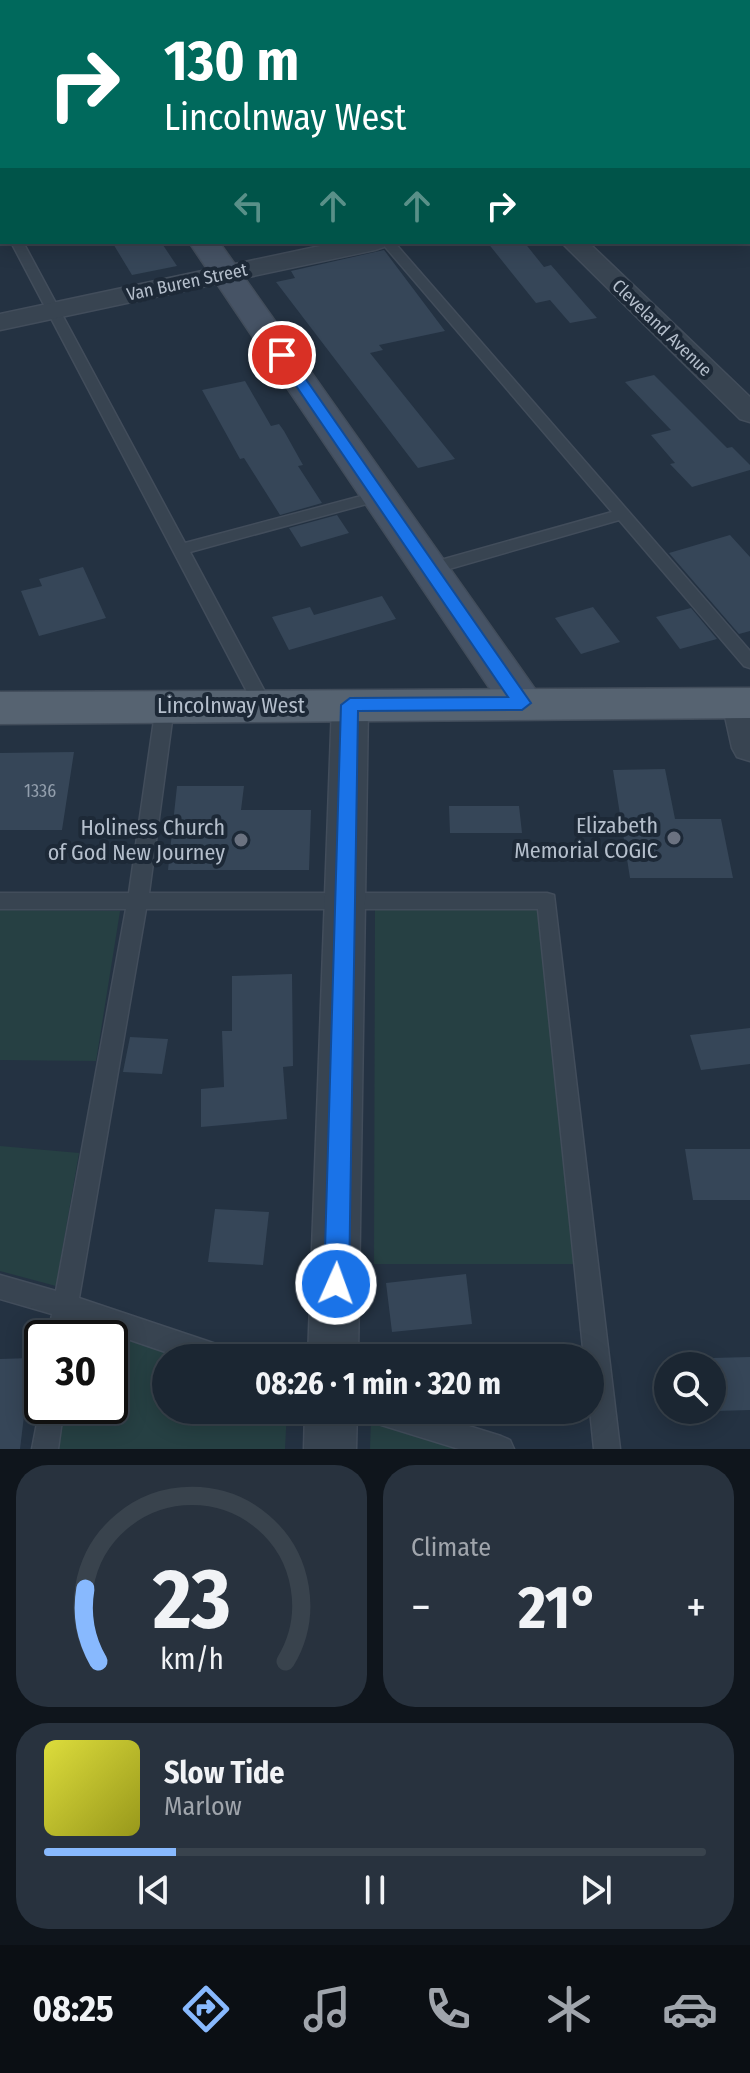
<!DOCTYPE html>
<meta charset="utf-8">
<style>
:root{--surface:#1b2632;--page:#28323e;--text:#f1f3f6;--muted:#a0a5ac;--line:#39434d;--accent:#88b9fe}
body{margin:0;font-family:"Fira Sans Condensed",sans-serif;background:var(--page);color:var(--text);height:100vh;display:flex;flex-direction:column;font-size:30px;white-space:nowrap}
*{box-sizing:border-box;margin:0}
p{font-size:26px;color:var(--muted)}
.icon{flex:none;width:44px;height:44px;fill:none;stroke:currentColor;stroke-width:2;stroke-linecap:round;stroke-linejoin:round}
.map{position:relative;height:1449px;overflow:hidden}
.sheet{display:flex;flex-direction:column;gap:16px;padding:16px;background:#0f151c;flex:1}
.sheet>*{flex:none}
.banner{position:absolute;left:0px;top:0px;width:750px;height:244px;box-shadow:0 4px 20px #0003,0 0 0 2px var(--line);background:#00695c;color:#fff;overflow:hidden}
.fabs{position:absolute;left:654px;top:1352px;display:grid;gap:16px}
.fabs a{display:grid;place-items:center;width:72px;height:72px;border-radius:50%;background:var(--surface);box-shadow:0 4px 20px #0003,0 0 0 2px var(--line);font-size:40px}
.speed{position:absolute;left:24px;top:1320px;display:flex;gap:16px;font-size:40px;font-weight:700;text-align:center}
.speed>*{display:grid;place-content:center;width:104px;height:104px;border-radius:50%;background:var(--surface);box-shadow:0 4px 20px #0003,0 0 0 2px var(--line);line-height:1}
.speed .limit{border:4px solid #111;border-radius:12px;background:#fff;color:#111}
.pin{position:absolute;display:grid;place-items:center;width:68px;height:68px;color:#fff;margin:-34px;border:4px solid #fff;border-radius:50%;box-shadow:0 2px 8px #0007}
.me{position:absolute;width:88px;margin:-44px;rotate:2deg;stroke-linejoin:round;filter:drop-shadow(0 0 6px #0008)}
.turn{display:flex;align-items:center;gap:28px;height:168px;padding:0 32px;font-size:36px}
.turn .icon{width:104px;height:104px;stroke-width:2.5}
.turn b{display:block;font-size:56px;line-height:68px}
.lanes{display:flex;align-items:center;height:76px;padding:0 32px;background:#0003;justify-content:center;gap:40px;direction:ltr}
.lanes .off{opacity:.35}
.big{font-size:60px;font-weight:700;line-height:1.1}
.sheet .widget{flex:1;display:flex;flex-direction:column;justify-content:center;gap:12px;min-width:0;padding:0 28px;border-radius:32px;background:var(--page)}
.sheet .dial{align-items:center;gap:0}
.dial svg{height:208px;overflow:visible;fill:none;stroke:var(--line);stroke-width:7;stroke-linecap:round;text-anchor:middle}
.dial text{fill:var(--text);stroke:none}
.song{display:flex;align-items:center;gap:24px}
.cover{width:96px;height:96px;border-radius:12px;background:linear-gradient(135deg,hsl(60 70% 55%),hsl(60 70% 35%))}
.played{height:8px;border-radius:4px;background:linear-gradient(90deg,var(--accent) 20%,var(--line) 20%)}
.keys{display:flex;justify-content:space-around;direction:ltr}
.heat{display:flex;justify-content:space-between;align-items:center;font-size:44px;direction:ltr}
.sheet .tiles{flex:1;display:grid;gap:16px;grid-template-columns:1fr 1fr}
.widget:last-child{grid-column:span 2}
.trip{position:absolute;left:152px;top:1344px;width:452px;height:80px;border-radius:40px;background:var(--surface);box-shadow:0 4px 20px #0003,0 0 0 2px var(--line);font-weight:700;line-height:80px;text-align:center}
.menu{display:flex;height:128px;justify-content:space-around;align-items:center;background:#0b0f14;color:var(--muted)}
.menu .icon{width:56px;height:56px}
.menu .selected{color:var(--accent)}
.menu b{font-size:36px;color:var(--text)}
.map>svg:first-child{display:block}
</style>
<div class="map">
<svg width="750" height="1449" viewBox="0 0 750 1449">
<rect width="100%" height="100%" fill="#243242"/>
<path fill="#264043" d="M 375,908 L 539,909 L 576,1264 L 374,1264 Z
M 0,910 L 120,911 L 96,1061 L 0,1060 Z
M 0,1146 L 79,1153 L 56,1286 L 0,1271 Z
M 70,1317 L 188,1358 L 166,1358 L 166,1410 L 287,1410 L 285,1449 L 56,1449 L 61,1406 L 110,1406 L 110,1338 L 68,1338 Z
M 371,1420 L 460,1449 L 370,1449 Z"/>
<path fill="#364658" d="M 112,242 L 161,242 L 177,266 L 132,275 Z
M 487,242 L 524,242 L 544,267 L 551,265 L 597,318 L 570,323 L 550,300 L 536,303 Z
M 384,250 L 445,331 L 379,345 L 383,350 L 370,353 L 455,459 L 418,468 L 276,282 L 295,278 L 291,271 Z
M 654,375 L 727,448 L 732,447 L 750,465 L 750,470 L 692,487 L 670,464 L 675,463 L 651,435 L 671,430 L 625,382 Z
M 245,381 L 271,426 L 279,424 L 284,431 L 303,465 L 298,466 L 322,503 L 280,515 L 244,458 L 240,459 L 202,390 Z
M 337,515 L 349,533 L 301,547 L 289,528 Z
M 730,535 L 750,557 L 750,631 L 739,634 L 669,553 Z
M 83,567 L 106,618 L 39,636 L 21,591 L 42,586 L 39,579 Z
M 382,596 L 396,619 L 289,650 L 272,617 L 310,607 L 314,615 Z
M 593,607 L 620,642 L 581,654 L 555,618 Z
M 691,608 L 717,639 L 680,649 L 656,617 Z
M 74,752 L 62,830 L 0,830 L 0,753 Z
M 665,769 L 675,819 L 721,819 L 733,878 L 630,878 L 613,770 Z
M 177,786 L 244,786 L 241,810 L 311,810 L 309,870 L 168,870 Z
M 449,806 L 519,806 L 522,833 L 450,833 Z
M 292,974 L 293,1066 L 283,1067 L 287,1119 L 201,1127 L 201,1089 L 224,1087 L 222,1031 L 232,1031 L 232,976 Z
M 750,1028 L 750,1064 L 701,1070 L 690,1035 Z
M 130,1037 L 168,1039 L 162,1074 L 123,1072 Z
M 685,1149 L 750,1149 L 750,1200 L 693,1200 Z
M 215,1209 L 269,1212 L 263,1265 L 208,1262 Z
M 466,1274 L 472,1324 L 392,1332 L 386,1283 Z
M 750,1357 L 750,1410 L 715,1411 L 712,1358 Z
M 31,1358 L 20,1449 L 0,1449 L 0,1359 Z"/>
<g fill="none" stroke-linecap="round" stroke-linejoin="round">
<g stroke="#424d5b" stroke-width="3">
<path id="lane" d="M 176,0 L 187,0 L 188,2 L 177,2 Z
M 467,0 L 479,0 L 480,2 L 468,2 Z
M 0,207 L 2,208 L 2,218 L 0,217 Z
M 748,229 L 750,230 L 750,239 L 748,238 Z
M 11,242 L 23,242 L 185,543 L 380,491 L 388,496 L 385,499 L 190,552 L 272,705 L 269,709 L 263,711 L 254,705 Z
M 381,242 L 394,242 L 750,651 L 750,668 L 744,666 L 619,520 L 435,573 L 423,573 L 421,569 L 423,565 L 612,512 Z
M 165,700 L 174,706 L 149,893 L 547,893 L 554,895 L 620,1449 L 594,1449 L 590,1410 L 590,1358 L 584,1358 L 538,909 L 146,909 L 79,1298 L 219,1345 L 228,1349 L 232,1358 L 183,1358 L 75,1321 L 72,1338 L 48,1338 L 52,1314 L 0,1299 L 0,1275 L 56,1291 L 126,909 L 0,909 L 0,893 L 129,893 L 156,706 Z
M 42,1397 L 42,1406 L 64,1406 L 58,1449 L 32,1449 Z
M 362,1410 L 417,1410 L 501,1436 L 510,1440 L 514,1449 L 459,1449 L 375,1423 L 366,1419 Z"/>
</g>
<g stroke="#424d5b" stroke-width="3">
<path id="street" d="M 317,0 L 337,0 L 339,2 L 319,2 Z
M 605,0 L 625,0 L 627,2 L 607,2 Z
M 0,20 L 2,20 L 2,32 L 0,32 Z
M 748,91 L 750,92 L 750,107 L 748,106 Z
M 748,156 L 750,156 L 750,170 L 748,170 Z
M 339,242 L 388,242 L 384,247 L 375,250 L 0,330 L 0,314 Z
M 561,242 L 588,242 L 750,397 L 750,422 L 740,419 Z
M 740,690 L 750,693 L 750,761 L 737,757 L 732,748 L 722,703 L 727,694 Z
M 350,692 L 363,696 L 368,705 L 358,1358 L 308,1358 L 332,705 L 337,696 Z
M 305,1410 L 357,1410 L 356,1449 L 304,1449 Z"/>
</g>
<g stroke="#424d5b" stroke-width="3">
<path id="secondary" d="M 24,0 L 48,0 L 49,2 L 25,2 Z
M 189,242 L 219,242 L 537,692 L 544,703 L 537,714 L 522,718 L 507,714 Z"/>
</g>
<g stroke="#424d5b" stroke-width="3">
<path id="primary" d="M 750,688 L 750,718 L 0,724 L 0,692 Z"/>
</g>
<use href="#lane" fill="#384451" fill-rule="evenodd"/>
<use href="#street" fill="#384451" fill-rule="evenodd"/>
<use href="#secondary" fill="#465365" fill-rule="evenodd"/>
<use href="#primary" fill="#566371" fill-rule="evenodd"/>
</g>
<path fill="#1a73e8" stroke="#114b97" stroke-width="2" d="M 282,350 L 287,352 L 531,703 L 522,710 L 358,711 L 349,1284 L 345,1292 L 336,1296 L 328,1292 L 324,1284 L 341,705 L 350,698 L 508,697 L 275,355 Z"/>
<g fill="#6b7280" stroke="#1d2937" stroke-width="3">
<circle cx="674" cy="838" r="8"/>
<circle cx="241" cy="840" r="8"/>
</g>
<g text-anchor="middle" stroke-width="8" stroke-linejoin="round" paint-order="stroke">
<g font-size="18" fill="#b5bfcc" stroke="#1d2937">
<text transform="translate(187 282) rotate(-12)" y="6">Van Buren Street</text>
<text transform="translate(662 328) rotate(44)" y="6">Cleveland Avenue</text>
</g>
<g font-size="18" fill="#939fad">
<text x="40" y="797">1336</text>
</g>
<g font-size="22" fill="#b5bfcc" stroke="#1d2937">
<text x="231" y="713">Lincolnway West</text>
</g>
<g font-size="22" fill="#b5bfcc" stroke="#1d2937" text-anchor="end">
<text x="658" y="833">Elizabeth<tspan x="658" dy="25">Memorial COGIC</tspan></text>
<text x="225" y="835">Holiness Church<tspan x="225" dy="25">of God New Journey</tspan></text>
</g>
</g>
</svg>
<div class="fabs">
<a><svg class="icon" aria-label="search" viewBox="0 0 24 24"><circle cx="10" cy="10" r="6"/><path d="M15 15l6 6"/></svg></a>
</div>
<div class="speed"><div class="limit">30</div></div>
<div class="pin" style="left:282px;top:355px;background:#d93025"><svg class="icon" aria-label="arrive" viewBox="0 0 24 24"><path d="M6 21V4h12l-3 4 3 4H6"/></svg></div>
<svg class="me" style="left:336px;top:1284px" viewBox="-20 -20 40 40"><circle r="17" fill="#1a73e8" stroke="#fff" stroke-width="3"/><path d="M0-11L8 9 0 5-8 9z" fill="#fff"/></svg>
<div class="trip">08:26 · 1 min · 320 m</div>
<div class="banner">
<div class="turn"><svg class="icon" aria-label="right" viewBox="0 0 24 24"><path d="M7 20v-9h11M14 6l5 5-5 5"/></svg><div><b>130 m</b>Lincolnway West</div></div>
<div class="lanes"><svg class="icon off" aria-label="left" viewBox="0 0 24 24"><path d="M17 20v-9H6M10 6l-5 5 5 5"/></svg><svg class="icon off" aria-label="ahead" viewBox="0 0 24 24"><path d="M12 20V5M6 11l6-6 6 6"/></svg><svg class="icon off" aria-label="ahead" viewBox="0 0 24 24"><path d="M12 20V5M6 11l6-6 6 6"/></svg><svg class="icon" aria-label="right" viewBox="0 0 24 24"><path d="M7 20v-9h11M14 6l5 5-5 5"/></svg></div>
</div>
</div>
<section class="sheet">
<div class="tiles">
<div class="widget dial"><svg viewBox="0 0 100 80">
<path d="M14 69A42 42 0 1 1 86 69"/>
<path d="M14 69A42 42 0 0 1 9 41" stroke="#88b9fe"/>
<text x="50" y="56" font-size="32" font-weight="700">23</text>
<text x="50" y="72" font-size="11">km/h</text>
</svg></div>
<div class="widget"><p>Climate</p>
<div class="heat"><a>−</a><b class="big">21°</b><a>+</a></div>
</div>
<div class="widget">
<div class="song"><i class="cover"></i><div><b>Slow Tide</b><p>Marlow</p></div></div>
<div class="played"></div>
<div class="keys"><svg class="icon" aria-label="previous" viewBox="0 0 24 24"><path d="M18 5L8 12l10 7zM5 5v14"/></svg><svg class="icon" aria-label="pause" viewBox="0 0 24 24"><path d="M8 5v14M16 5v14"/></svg><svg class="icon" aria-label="next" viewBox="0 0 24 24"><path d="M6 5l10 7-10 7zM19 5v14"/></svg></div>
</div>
</div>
</section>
<nav class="menu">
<b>08:25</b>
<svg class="icon selected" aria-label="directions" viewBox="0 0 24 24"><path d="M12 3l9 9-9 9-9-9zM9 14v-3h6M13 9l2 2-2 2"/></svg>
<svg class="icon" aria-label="music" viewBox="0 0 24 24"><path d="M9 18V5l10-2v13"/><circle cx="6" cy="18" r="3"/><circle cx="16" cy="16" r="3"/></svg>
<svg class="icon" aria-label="phone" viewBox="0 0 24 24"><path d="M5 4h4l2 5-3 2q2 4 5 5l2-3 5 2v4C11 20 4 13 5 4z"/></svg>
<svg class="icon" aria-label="climate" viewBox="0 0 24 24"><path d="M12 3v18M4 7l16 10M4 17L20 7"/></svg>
<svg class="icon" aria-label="car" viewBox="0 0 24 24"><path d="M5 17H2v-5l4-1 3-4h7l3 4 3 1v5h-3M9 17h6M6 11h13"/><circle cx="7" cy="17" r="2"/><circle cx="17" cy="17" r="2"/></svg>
</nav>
